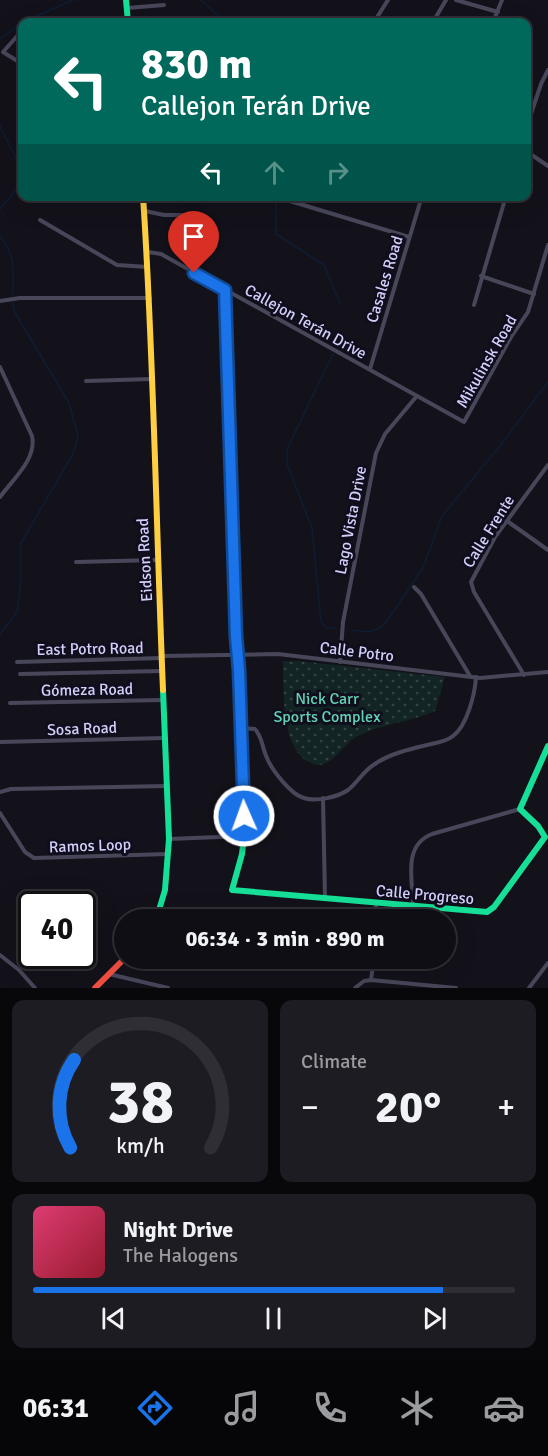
<!DOCTYPE html>
<meta charset="utf-8">
<style>
:root{--surface:#0e0e14;--page:#1c1c22;--text:#f1f3f6;--muted:#9b9ca0;--line:#2e2e34;--accent:#1a73e8}
body{margin:0;font-family:Signika,sans-serif;background:var(--page);color:var(--text);height:100vh;display:flex;flex-direction:column;font-size:22px;white-space:nowrap}
*{box-sizing:border-box;margin:0}
p{font-size:20px;color:var(--muted)}
.icon{flex:none;width:33px;height:33px;fill:none;stroke:currentColor;stroke-width:2;stroke-linecap:round;stroke-linejoin:round}
.map{position:relative;height:988px;overflow:hidden}
.sheet{display:flex;flex-direction:column;gap:12px;padding:12px;background:#08080b;flex:1}
.sheet>*{flex:none}
.guide{position:absolute;left:18px;top:18px;width:513px;height:183px;border-radius:12px;box-shadow:0 6px 24px #0002,0 0 0 2px var(--line);background:#00695c;color:#fff;overflow:hidden}
.speed{position:absolute;left:18px;top:891px;display:flex;gap:12px;font-size:30px;font-weight:700;text-align:center}
.speed>*{display:grid;place-content:center;width:78px;height:78px;border-radius:50%;background:var(--surface);box-shadow:0 6px 24px #0002,0 0 0 2px var(--line);line-height:1}
.speed .limit{border:3px solid #111;border-radius:9px;background:#fff;color:#111}
.pin{position:absolute;display:grid;place-items:center;width:51px;height:51px;color:#fff;margin:-62px -26px;border-radius:50% 50% 50% 0;rotate:-45deg;box-shadow:0 0 6px #0007}
.pin .icon{rotate:45deg}
.me{position:absolute;width:66px;margin:-33px;rotate:358deg;stroke-linejoin:round;filter:drop-shadow(0 0 4px #0008)}
.turn{display:flex;align-items:center;gap:21px;height:126px;padding:0 24px;font-size:27px}
.turn .icon{width:78px;height:78px;stroke-width:2.5}
.turn b{display:block;font-size:42px;line-height:51px}
.lanes{display:flex;align-items:center;height:57px;padding:0 24px;background:#0003;justify-content:center;gap:30px;direction:ltr}
.lanes .off{opacity:.35}
.big{font-size:45px;font-weight:700;line-height:1.1}
.sheet .widget{flex:1;display:flex;flex-direction:column;justify-content:center;gap:9px;min-width:0;padding:0 21px;border-radius:12px;background:var(--page)}
.sheet .dial{align-items:center;gap:0}
.dial svg{height:156px;overflow:visible;fill:none;stroke:var(--line);stroke-width:7;stroke-linecap:round;text-anchor:middle}
.dial text{fill:var(--text);stroke:none}
.song{display:flex;align-items:center;gap:18px}
.cover{width:72px;height:72px;border-radius:9px;background:linear-gradient(135deg,hsl(340 70% 55%),hsl(350 70% 35%))}
.played{height:6px;border-radius:3px;background:linear-gradient(90deg,var(--accent) 85%,var(--line) 85%)}
.keys{display:flex;justify-content:space-around;direction:ltr}
.heat{display:flex;justify-content:space-between;align-items:center;font-size:33px;direction:ltr}
.sheet .tiles{flex:1;display:grid;gap:12px;grid-template-columns:1fr 1fr}
.widget:last-child{grid-column:span 2}
.trip{position:absolute;left:114px;top:909px;width:342px;height:60px;border-radius:30px;background:var(--surface);box-shadow:0 6px 24px #0002,0 0 0 2px var(--line);font-weight:700;line-height:60px;text-align:center}
.tab-bar{display:flex;height:96px;justify-content:space-around;align-items:center;background:#060608;color:var(--muted)}
.tab-bar .icon{width:42px;height:42px}
.tab-bar .on{color:var(--accent)}
.tab-bar b{font-size:27px;color:var(--text)}
.map>svg:first-child{display:block}
.park{fill:url(#park-dots)}
.lines{fill:none;stroke-linecap:round;stroke-linejoin:round}
.stream{stroke:#0e1d34;stroke-width:1.5}
.street{stroke:#48475a;stroke-width:4}
.fast{stroke:#16e098;stroke-width:6}
.slow{stroke:#ffcf43;stroke-width:6}
.jam{stroke:#f24e42;stroke-width:6}
.route-casing{stroke:#114b97;stroke-width:15}
.route{stroke:#1a73e8;stroke-width:10}
.labels{text-anchor:middle;stroke-width:6;stroke-linejoin:round;paint-order:stroke}
.street-label{font-size:16px;fill:#d2cffa;stroke:#100e1d}
.park-label{font-size:16px;fill:#63d2b3;stroke:#100e1d}
</style>
<div class="map">
<svg width="548" height="988" viewBox="0 0 548 988">
<defs>
<pattern id="park-dots" width="8" height="8" patternUnits="userSpaceOnUse" patternTransform="scale(1.5)"><rect width="8" height="8" fill="#122424"/><path d="M2 2h.1M6 6h.1" fill="none" stroke="#344345" stroke-width="1.8" stroke-linecap="round"/></pattern>
</defs>
<rect width="100%" height="100%" fill="#13121a"/>
<path class="park" d="M283,661H298L445,677L435,711C410,722 380,724 356,737C344,744 337,759 324,764C320,766 316,765 311,763C280,750 284,689 283,661Z"/>
<g class="lines">
<g class="stream">
<polyline points="201,0 225,22"/>
<polyline points="23,22 73,0"/>
<polyline points="0,39 22,23"/>
<path d="M0,126L22,170C23,186 9,197 0,209"/>
<polyline points="276,196 276,234 324,265 340,304"/>
<path d="M0,236C17,260 13,266 13,295"/>
<polyline points="333,354 287,449 287,464 312,528 321,622 327,628 335,628"/>
<path d="M352,630C366,632 376,634 386,622L423,568L442,516L500,446L548,382"/>
<polyline points="0,634 17,612 21,581 21,543 73,454 78,436 69,403 14,311 13,303"/>
</g>
<g class="street">
<polyline points="456,0 498,12"/>
<polyline points="127,8 164,5"/>
<polyline points="86,22 91,22"/>
<polyline points="374,22 388,0"/>
<polyline points="433,22 446,0"/>
<polyline points="493,22 502,0"/>
<polyline points="19,62 3,52 19,34 22,33"/>
<polyline points="526,129 541,84 548,70"/>
<polyline points="526,151 548,166"/>
<polyline points="290,201 409,237"/>
<polyline points="145,211 164,215 187,215"/>
<polyline points="40,220 117,265 148,267"/>
<polyline points="148,252 161,254 464,422 511,337 528,312 548,245"/>
<polyline points="481,276 534,294"/>
<polyline points="0,301 20,298 150,298"/>
<polyline points="474,305 506,196"/>
<path d="M0,367L32,436C37,459 13,479 0,497"/>
<polyline points="370,369 422,196"/>
<polyline points="86,381 151,379"/>
<polyline points="507,521 548,550"/>
<polyline points="76,562 157,560"/>
<polyline points="414,587 421,594 470,676"/>
<polyline points="162,656 278,654 480,678 548,672"/>
<polyline points="17,662 162,658"/>
<polyline points="340,662 343,622 376,453 385,434 416,397"/>
<polyline points="20,674 162,671"/>
<polyline points="524,675 474,592 471,582 495,537 548,465"/>
<polyline points="10,703 163,700"/>
<path d="M241,728L255,729C263,738 262,748 267,758C272,770 291,795 304,798C316,802 338,797 348,790C358,782 364,770 375,764C389,754 410,749 427,745C435,743 446,742 453,736C467,726 475,694 476,677"/>
<polyline points="0,742 165,738"/>
<polyline points="0,792 11,789 167,786"/>
<polyline points="323,798 325,898"/>
<polyline points="0,813 25,852 34,858 168,854"/>
<polyline points="169,839 244,836"/>
<path d="M413,906C413,880 402,846 432,834L520,809"/>
<polyline points="376,920 376,903"/>
<polyline points="0,955 19,970 35,988"/>
<polyline points="109,974 168,988"/>
<polyline points="371,980 374,958"/>
<polyline points="355,988 364,981 371,980 456,988"/>
<polyline points="529,988 548,963"/>
</g>
<g class="fast">
<polyline points="126,0 128,22"/>
<polyline points="243,793 244,836 242,854 232,890 487,912 494,907 545,837 538,826 520,809 548,746"/>
<polyline points="156,920 165,890 169,839 163,690"/>
</g>
<g class="slow">
<path d="M143,196C154,360 156,526 163,690"/>
<polyline points="225,290 243,793"/>
</g>
<polyline class="jam" points="95,988 125,958"/>
</g>
<g class="lines">
<g class="route-casing">
<polyline id="route" points="194,273 225,290 236,636 239,670 244,816"/>
</g>
<use href="#route" class="route"/>
</g>
<g class="labels">
<g class="street-label">
<text transform="translate(384 279) rotate(-73)" y="6">Casales Road</text>
<text transform="translate(306 321) rotate(29)" y="6">Callejon Terán Drive</text>
<text transform="translate(486 361) rotate(-60)" y="6">Mikulinsk Road</text>
<text transform="translate(350 520) rotate(-79)" y="6">Lago Vista Drive</text>
<text transform="translate(488 531) rotate(-58)" y="6">Calle Frente</text>
<text transform="translate(144 560) rotate(-93)" y="6">Eidson Road</text>
<text transform="translate(90 648) rotate(-1)" y="6">East Potro Road</text>
<text transform="translate(357 651) rotate(7)" y="6">Calle Potro</text>
<text transform="translate(87 689) rotate(-1)" y="6">Gómeza Road</text>
<text transform="translate(82 728) rotate(-2)" y="6">Sosa Road</text>
<text transform="translate(90 845) rotate(-2)" y="6">Ramos Loop</text>
<text transform="translate(425 894) rotate(5)" y="6">Calle Progreso</text>
</g>
<g class="park-label">
<text x="327" y="704">Nick Carr<tspan x="327" dy="18">Sports Complex</tspan></text>
</g>
</g>
</svg>
<div class="speed"><div class="limit">40</div></div>
<div class="pin" style="left:194px;top:273px;background:#d93025"><svg class="icon" aria-label="arrive" viewBox="0 0 24 24"><path d="M6 21V4h12l-3 4 3 4H6"/></svg></div>
<svg class="me" style="left:244px;top:816px" viewBox="-20 -20 40 40"><circle r="17" fill="#1a73e8" stroke="#fff" stroke-width="3"/><path d="M0-11L8 9 0 5-8 9z" fill="#fff"/></svg>
<div class="trip">06:34 · 3 min · 890 m</div>
<div class="guide">
<div class="turn"><svg class="icon" aria-label="left" viewBox="0 0 24 24"><path d="M17 20v-9H6M10 6l-5 5 5 5"/></svg><div><b>830 m</b>Callejon Terán Drive</div></div>
<div class="lanes"><svg class="icon" aria-label="left" viewBox="0 0 24 24"><path d="M17 20v-9H6M10 6l-5 5 5 5"/></svg><svg class="icon off" aria-label="ahead" viewBox="0 0 24 24"><path d="M12 20V5M6 11l6-6 6 6"/></svg><svg class="icon off" aria-label="right" viewBox="0 0 24 24"><path d="M7 20v-9h11M14 6l5 5-5 5"/></svg></div>
</div>
</div>
<section class="sheet">
<div class="tiles">
<div class="widget dial"><svg viewBox="0 0 100 80">
<path d="M14 69A42 42 0 1 1 86 69"/>
<path d="M14 69A42 42 0 0 1 16 24" stroke="#1a73e8"/>
<text x="50" y="56" font-size="32" font-weight="700">38</text>
<text x="50" y="72" font-size="11">km/h</text>
</svg></div>
<div class="widget"><p>Climate</p>
<div class="heat"><a>−</a><b class="big">20°</b><a>+</a></div>
</div>
<div class="widget">
<div class="song"><i class="cover"></i><div><b>Night Drive</b><p>The Halogens</p></div></div>
<div class="played"></div>
<div class="keys"><svg class="icon" aria-label="previous" viewBox="0 0 24 24"><path d="M18 5L8 12l10 7zM5 5v14"/></svg><svg class="icon" aria-label="pause" viewBox="0 0 24 24"><path d="M8 5v14M16 5v14"/></svg><svg class="icon" aria-label="next" viewBox="0 0 24 24"><path d="M6 5l10 7-10 7zM19 5v14"/></svg></div>
</div>
</div>
</section>
<nav class="tab-bar">
<b>06:31</b>
<svg class="icon on" aria-label="directions" viewBox="0 0 24 24"><path d="M12 3l9 9-9 9-9-9zM9 14v-3h6M13 9l2 2-2 2"/></svg>
<svg class="icon" aria-label="music" viewBox="0 0 24 24"><path d="M9 18V5l10-2v13"/><circle cx="6" cy="18" r="3"/><circle cx="16" cy="16" r="3"/></svg>
<svg class="icon" aria-label="phone" viewBox="0 0 24 24"><path d="M5 4h4l2 5-3 2q2 4 5 5l2-3 5 2v4C11 20 4 13 5 4z"/></svg>
<svg class="icon" aria-label="climate" viewBox="0 0 24 24"><path d="M12 3v18M4 7l16 10M4 17L20 7"/></svg>
<svg class="icon" aria-label="car" viewBox="0 0 24 24"><path d="M5 17H2v-5l4-1 3-4h7l3 4 3 1v5h-3M9 17h6M6 11h13"/><circle cx="7" cy="17" r="2"/><circle cx="17" cy="17" r="2"/></svg>
</nav>
